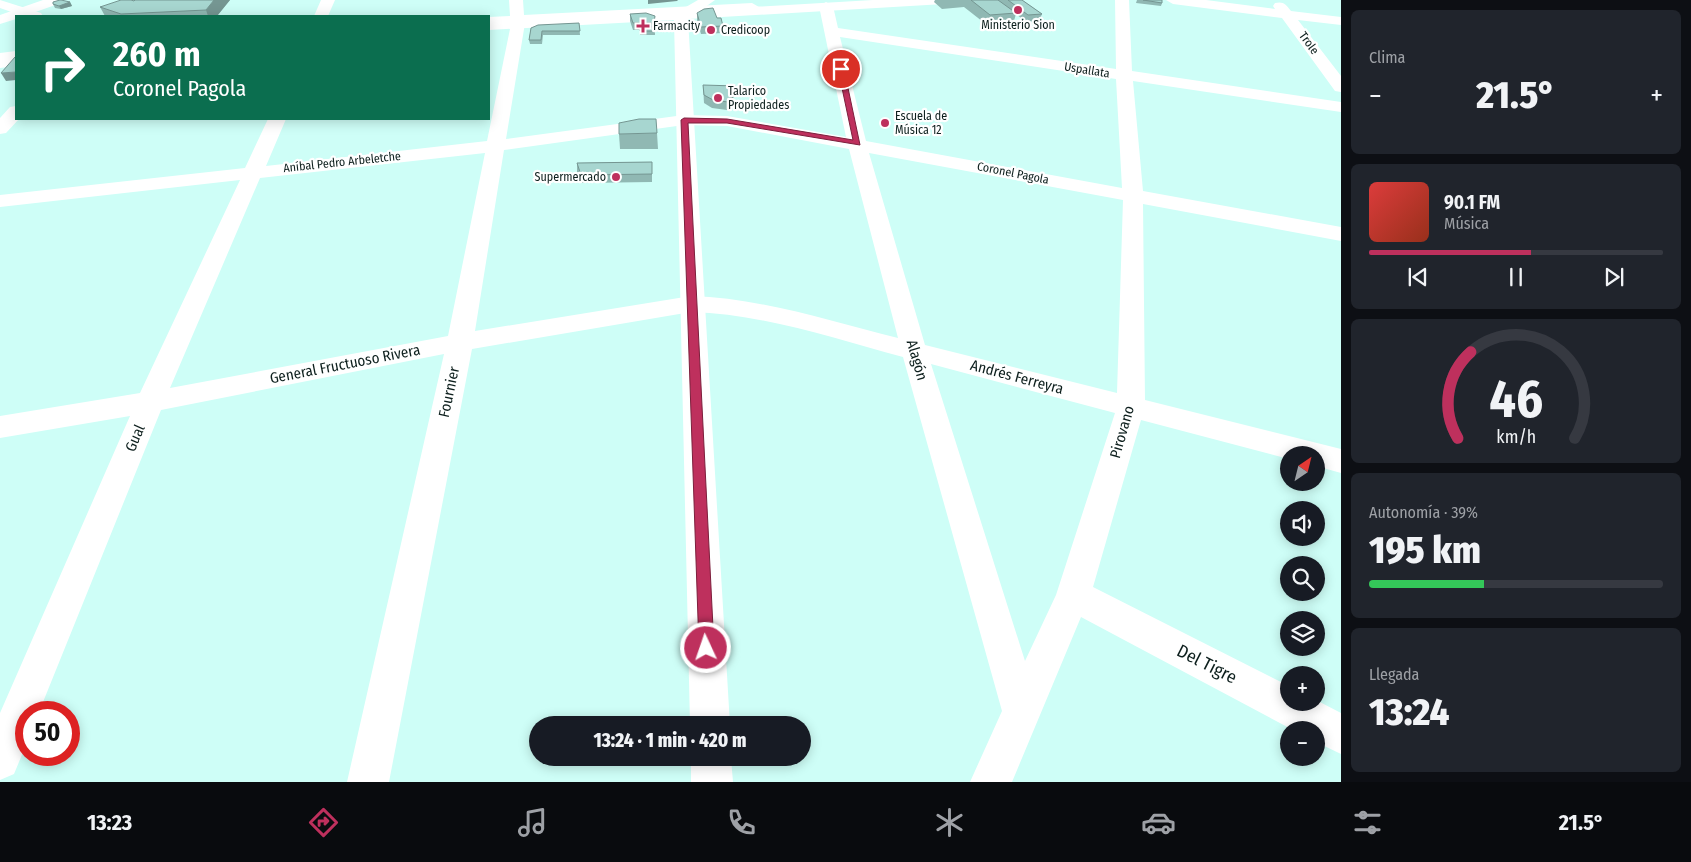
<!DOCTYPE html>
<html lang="es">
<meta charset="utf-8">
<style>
:root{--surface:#171b24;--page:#20242c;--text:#f1f3f6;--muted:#9ea1a6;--line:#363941;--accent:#be305d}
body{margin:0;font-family:"Fira Sans Condensed",sans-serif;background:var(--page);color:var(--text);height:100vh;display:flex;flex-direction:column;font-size:19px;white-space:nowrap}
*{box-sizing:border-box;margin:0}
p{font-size:16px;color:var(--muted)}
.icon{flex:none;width:28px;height:28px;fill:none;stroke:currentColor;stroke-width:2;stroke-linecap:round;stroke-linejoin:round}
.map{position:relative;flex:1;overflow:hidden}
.drawer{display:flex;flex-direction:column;gap:10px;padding:10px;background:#0d0f14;width:350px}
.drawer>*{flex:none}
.banner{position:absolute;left:15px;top:15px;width:475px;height:105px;border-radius:0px;box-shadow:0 2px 12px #0003;background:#0b6e4f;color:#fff;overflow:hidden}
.needle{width:32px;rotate:35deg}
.fabs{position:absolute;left:1280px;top:446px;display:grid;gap:10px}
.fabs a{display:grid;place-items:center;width:45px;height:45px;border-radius:50%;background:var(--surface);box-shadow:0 2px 12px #0003;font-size:25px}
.speed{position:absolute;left:15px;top:701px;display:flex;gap:10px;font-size:25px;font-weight:700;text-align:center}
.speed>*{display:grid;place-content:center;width:65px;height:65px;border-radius:50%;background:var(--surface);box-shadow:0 2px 12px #0003;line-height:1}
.speed .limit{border:8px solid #d22;background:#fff;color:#111}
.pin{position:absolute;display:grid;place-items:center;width:42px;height:42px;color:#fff;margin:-21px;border:2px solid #fff;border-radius:50%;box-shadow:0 1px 5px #0007}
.me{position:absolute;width:55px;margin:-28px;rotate:357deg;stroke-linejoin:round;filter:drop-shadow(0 0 4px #0008)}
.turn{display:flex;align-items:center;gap:18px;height:105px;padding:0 15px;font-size:22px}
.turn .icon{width:65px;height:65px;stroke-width:2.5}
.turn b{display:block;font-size:35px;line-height:42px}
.big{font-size:38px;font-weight:800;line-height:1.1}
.drawer .card{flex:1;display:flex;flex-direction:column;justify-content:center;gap:8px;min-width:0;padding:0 18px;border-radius:8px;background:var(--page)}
.drawer .dial{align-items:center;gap:0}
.dial svg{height:130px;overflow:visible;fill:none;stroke:var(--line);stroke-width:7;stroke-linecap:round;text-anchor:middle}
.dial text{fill:var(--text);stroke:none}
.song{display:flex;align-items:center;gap:15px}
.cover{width:60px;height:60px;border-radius:8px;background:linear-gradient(135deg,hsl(0 70% 55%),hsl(10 70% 35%))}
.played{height:5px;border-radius:2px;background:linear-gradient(90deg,var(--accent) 55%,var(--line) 55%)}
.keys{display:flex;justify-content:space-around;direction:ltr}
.heat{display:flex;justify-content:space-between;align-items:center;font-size:28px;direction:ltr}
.charge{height:8px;border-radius:4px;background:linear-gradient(90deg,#34c759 39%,var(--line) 0)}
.trip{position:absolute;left:529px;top:716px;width:282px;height:50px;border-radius:25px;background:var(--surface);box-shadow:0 2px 12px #0003;font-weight:800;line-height:50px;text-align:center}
.menu{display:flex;height:80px;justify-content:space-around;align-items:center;background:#090b0e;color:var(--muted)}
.menu .icon{width:35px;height:35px}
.menu .current{color:var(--accent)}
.menu b{font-size:22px;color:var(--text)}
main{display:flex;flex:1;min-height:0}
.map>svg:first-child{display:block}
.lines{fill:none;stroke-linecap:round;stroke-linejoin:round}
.minor{fill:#fff;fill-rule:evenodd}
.major{fill:#fff;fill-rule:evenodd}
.wall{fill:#90b8b3}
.shaded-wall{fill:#759692}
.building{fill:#a7d6d0;stroke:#759692}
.route{fill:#be305d;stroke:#7c1f3c}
.poi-dot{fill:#be305d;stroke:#fff;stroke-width:2}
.labels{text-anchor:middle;stroke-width:4.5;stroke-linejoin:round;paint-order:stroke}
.far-poi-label{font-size:12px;fill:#0d1f1d;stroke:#fff;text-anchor:start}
.far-street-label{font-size:12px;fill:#0d1f1d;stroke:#fff}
.street-label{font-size:15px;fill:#0d1f1d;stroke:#fff}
.near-street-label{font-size:18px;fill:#0d1f1d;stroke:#fff}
</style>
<main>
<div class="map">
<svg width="1341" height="782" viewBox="0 0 1341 782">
<rect width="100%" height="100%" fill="#cefef7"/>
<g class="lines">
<g class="minor">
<polygon points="43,0 63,0 61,3 24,16 16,16 16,19 0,24 0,15"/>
<polygon points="321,0 335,0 328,16 314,16"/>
<path d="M509,0H523L524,15L752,3L759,7L752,11L525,23L506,139L684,115L727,116L846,137L819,6L826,2L833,6L838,28L1116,69L1115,0H1129L1132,71L1341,102V112L1133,81L1143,191L1341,227V241L1143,204L1145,400L1341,449V473L1316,466V455H1289V459L1141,420L1093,587L1289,686V702H1316V700L1341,713V754L1316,742V730H1293L1081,617L1012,782H970L1002,711L903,357C833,338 763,314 691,312L472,349L389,782H347L444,354L161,410L39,712H26V745L14,774L0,780V713L130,416L0,438V416L140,393L240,180L0,207V195L245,168L268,119H286L266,166L487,141L511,24L489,25V17L510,16ZM840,37L1116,79L1122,188L866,141ZM684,125L727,126L849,149L898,338C830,321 761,298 691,296L475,331L504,150ZM485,153L448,336L170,388L260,178ZM869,153L1123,200L1117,393L925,345ZM931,364L1115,413L1056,595L1025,661Z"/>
<path d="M1166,0H1206L1275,9L1273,6L1275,3C1283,1 1286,4 1291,11L1341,17V25L1298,20L1341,76V92L1335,91L1282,18L1173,4Z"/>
<polygon points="16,51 16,61 0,63 0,53"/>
<polygon points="16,106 16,119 19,119 6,133 0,134 0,118 10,107"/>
</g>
<g class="major">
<polygon points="0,0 41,13 43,16 23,16 0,8"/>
<polygon points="698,0 715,0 701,10 873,0 951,0 944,4 688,19 730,725 690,725 674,20 489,30 489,22 679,11"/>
<polygon points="16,56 16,66 0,68 0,58"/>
<polygon points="691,758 731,758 733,782 691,782"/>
</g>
</g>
<g class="wall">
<polygon points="135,0 230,0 217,16 105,16 100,7"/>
<polygon points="935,0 1022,0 1042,14 1039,21 1026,22 1016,14 1013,24 987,25 964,7 942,9 934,2"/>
<polygon points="1137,0 1162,0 1162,3 1161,6 1136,3"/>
<polygon points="70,2 72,6 61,9 55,8 53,4"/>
<polygon points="697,13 717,18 723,26 723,33 701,34 697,20"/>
<polygon points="630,14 655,16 655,35 640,35 640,30 633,30 630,21"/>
<polygon points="579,23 580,35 543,35 542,44 530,44 529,40 531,28"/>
<polygon points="703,85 735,94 727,110 712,108 704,103"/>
<polygon points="657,133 658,149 620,149 619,134"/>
<polygon points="652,162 652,182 582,183 577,172 577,163"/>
</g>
<g class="shaded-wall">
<polygon points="214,0 230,0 217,16 208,16 206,10"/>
<polygon points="648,0 678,0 677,1 648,4"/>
<polygon points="70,2 72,6 61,9 59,6"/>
<polygon points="16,72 16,80 6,81 1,73"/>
<polygon points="736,86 735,94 727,110 728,102"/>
</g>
<g class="building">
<polygon points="60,0 61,0 70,2 59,6 53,4 53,2"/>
<polygon points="121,0 131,0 134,1 135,0 214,0 206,10 121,14 100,7"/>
<polygon points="971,0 998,0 1016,13 990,15"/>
<polygon points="1008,0 1022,0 1042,14 1028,15"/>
<polygon points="1143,0 1162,0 1162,3"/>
<polygon points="713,8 717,18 721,18 723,26 701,27 697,13 704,9"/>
<polygon points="646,13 655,16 654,23 633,23 630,14"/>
<polygon points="579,23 580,31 542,31 541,40 529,40 531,28 538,25"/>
<polygon points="640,27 654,27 655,31 640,31"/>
<polygon points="15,57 16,57 16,72 1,73"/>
<polygon points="703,85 736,86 728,102 713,100 704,95"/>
<polygon points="639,119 656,119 657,133 619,134 619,123"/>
<polygon points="652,162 652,174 581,175 577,163"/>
</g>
<polygon class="route" points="841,67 844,69 860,145 727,123 688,123 714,648 712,654 706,656 701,654 699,648 681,120 684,118 727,119 853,140 838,69"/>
<g class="poi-dot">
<circle cx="1018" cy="10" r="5"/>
<path d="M640.5 18.5h5v5h5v5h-5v5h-5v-5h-5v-5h5z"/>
<circle cx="711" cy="30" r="5"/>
<circle cx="718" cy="98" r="5"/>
<circle cx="885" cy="123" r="5"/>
<circle cx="616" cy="177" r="5"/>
</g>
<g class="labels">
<g class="far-poi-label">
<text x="1018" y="29" text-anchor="middle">Ministerio Sion</text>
<text x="653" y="30">Farmacity</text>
<text x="721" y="34">Credicoop</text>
<text x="728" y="95">Talarico<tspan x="728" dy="14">Propiedades</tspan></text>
<text x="895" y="120">Escuela de<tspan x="895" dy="14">Música 12</tspan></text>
<text x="606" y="181" text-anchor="end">Supermercado</text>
</g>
<g class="far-street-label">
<text transform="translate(1309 43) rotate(54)" y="4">Trole</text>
<text transform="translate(1087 70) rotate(9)" y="4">Uspallata</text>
<text transform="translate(342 162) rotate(-6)" y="4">Aníbal Pedro Arbeletche</text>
<text transform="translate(1013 173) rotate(11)" y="4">Coronel Pagola</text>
</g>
<g class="street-label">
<text transform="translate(917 360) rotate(74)" y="5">Alagón</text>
<text transform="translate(345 364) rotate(-11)" y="5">General Fructuoso Rivera</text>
<text transform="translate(1017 377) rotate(15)" y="5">Andrés Ferreyra</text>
<text transform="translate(449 392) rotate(-78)" y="5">Fournier</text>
<text transform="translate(1122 432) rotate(-74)" y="5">Pirovano</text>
<text transform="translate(135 438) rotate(-67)" y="5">Gual</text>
</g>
<g class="near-street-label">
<text transform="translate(1207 664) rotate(27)" y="6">Del Tigre</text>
</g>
</g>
</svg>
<div class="fabs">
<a><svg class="needle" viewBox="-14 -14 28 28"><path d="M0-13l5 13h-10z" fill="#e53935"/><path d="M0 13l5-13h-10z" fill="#9ea1a6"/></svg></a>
<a><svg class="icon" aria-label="sound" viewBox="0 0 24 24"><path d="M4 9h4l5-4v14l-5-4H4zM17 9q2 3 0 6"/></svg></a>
<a><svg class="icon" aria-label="search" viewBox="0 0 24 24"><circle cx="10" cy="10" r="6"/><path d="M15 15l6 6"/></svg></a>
<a><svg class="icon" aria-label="layers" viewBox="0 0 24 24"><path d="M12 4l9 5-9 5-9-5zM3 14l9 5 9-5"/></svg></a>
<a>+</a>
<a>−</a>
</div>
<div class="speed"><div class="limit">50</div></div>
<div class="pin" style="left:841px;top:69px;background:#d93025"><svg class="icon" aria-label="arrive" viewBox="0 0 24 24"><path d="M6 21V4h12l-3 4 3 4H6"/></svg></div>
<svg class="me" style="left:706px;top:648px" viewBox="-20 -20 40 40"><circle r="17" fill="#be305d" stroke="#fff" stroke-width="3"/><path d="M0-11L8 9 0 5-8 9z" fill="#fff"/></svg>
<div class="trip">13:24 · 1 min · 420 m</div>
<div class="banner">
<div class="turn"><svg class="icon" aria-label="right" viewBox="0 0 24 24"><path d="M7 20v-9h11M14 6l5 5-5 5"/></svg><div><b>260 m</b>Coronel Pagola</div></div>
</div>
</div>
<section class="drawer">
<div class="card"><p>Clima</p>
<div class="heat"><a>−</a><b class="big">21.5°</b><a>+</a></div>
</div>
<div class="card">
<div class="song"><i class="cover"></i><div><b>90.1 FM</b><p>Música</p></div></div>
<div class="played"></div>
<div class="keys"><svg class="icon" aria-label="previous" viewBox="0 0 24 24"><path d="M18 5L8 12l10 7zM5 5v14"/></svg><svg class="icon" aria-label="pause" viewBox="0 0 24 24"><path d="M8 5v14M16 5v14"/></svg><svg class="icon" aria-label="next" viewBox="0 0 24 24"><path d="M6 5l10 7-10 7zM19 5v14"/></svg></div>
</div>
<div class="card dial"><svg viewBox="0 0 100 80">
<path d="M14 69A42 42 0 1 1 86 69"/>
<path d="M14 69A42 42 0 0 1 22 16" stroke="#be305d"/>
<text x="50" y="56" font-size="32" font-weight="700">46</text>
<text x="50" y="72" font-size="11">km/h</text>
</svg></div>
<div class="card"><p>Autonomía · 39%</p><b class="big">195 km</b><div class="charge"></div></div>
<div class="card"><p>Llegada</p><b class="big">13:24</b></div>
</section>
</main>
<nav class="menu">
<b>13:23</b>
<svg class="icon current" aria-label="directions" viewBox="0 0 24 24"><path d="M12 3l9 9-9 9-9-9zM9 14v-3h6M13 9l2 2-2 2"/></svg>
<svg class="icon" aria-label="music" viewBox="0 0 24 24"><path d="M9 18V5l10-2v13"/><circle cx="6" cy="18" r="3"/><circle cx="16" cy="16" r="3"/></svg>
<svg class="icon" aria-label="phone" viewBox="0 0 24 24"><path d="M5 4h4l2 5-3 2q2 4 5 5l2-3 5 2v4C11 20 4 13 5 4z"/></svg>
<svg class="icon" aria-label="climate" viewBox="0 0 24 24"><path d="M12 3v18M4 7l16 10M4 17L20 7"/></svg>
<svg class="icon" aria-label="car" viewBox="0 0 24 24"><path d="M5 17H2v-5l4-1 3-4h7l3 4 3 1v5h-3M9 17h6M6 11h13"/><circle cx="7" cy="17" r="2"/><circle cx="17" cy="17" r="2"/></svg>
<svg class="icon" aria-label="filters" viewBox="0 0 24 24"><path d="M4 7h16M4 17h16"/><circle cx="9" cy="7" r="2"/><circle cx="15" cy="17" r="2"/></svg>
<b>21.5°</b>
</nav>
